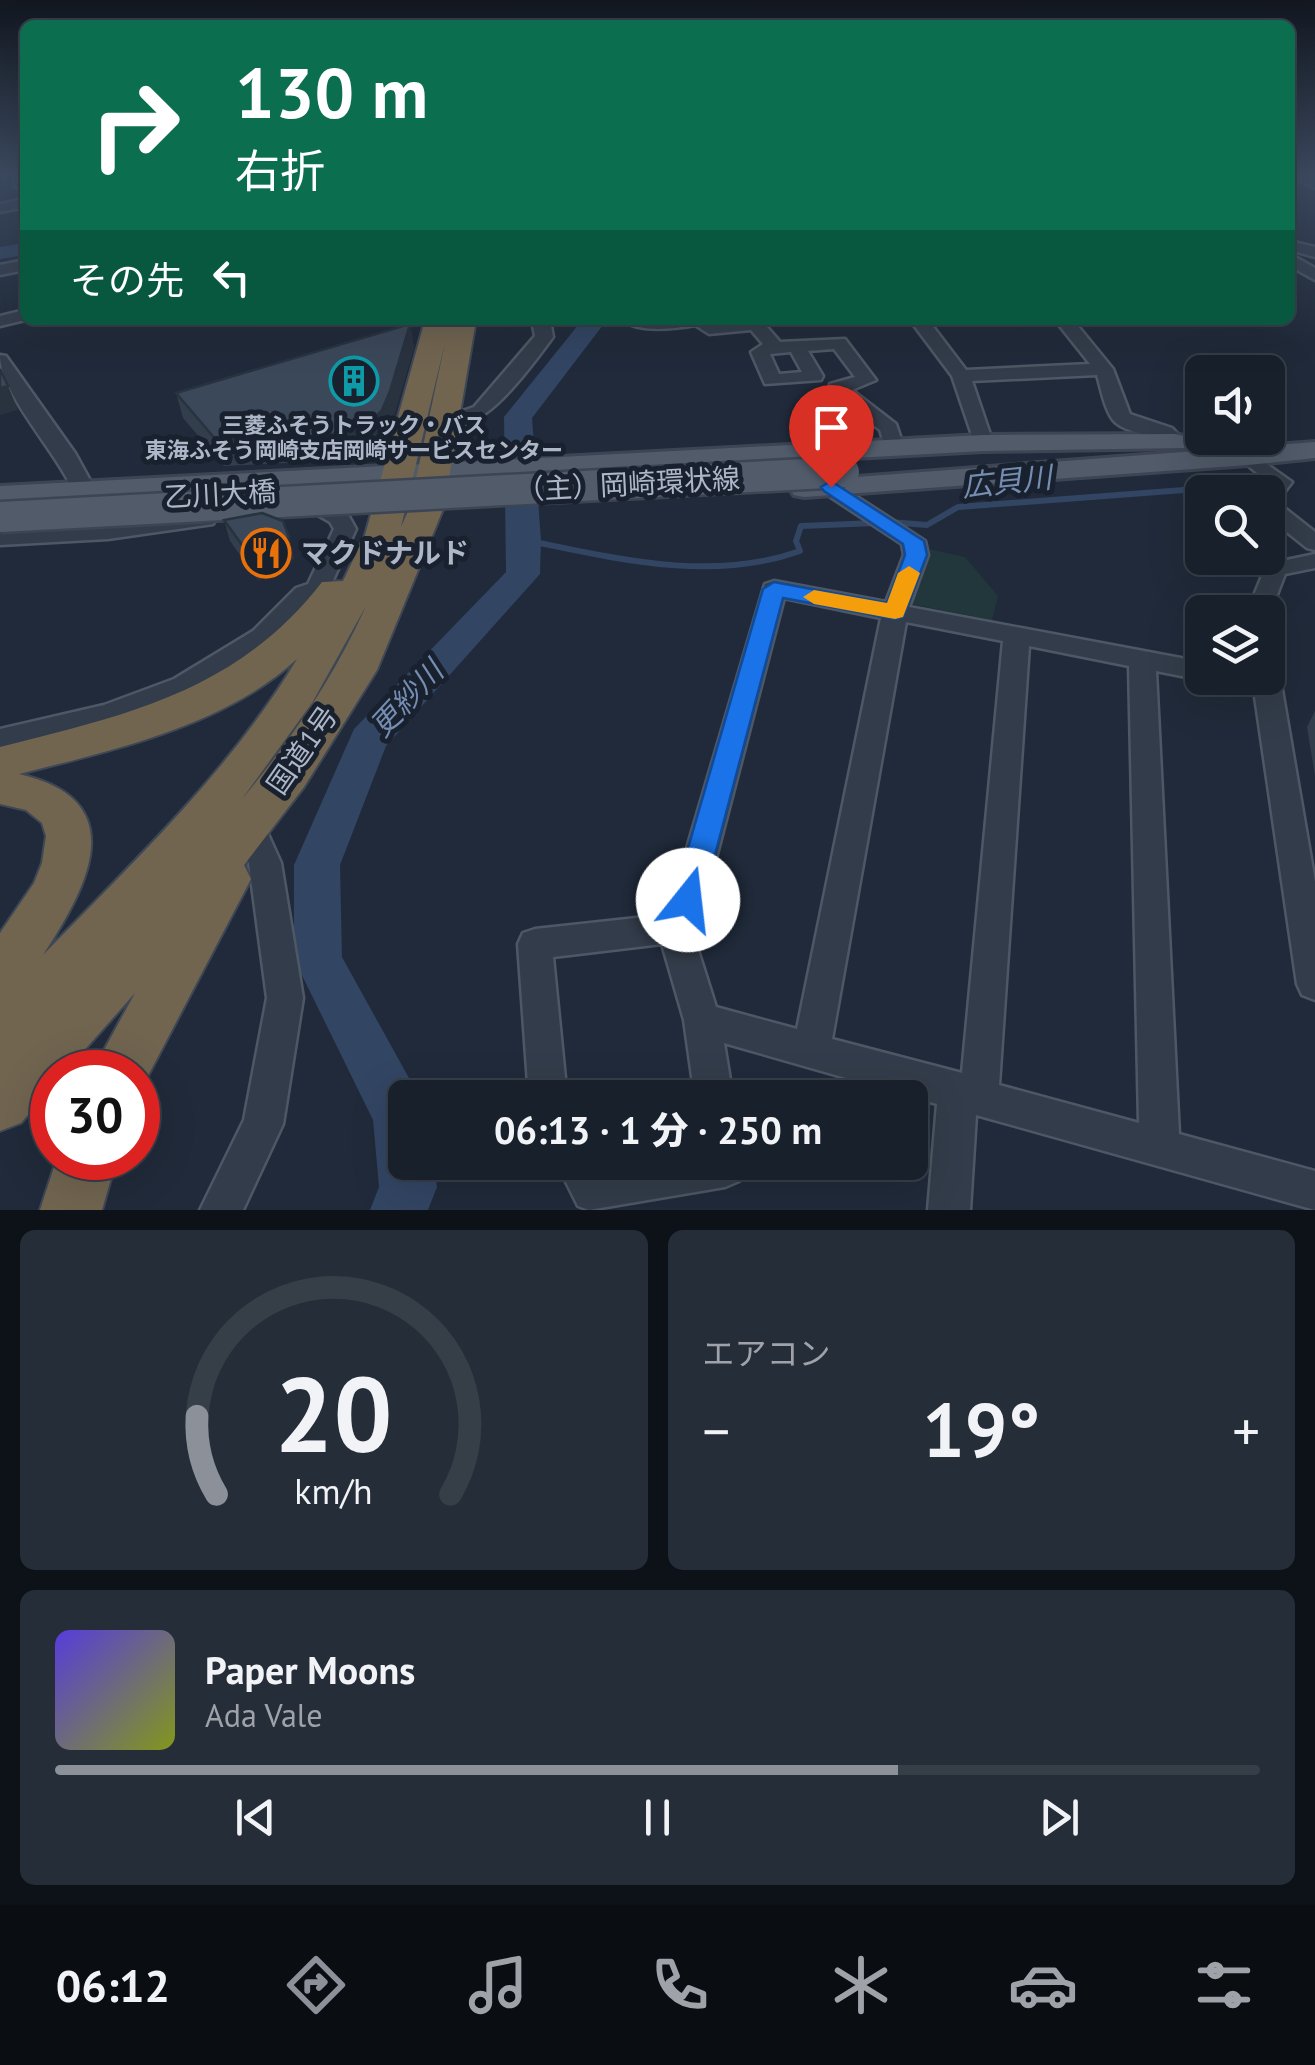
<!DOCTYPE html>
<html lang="ja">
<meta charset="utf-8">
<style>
:root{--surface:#18202c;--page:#252d38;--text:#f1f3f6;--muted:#9fa3a9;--line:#363e48;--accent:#8c9099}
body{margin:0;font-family:"PT Sans","Noto Sans JP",sans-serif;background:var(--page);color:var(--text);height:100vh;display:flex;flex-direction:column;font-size:38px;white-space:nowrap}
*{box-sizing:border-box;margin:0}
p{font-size:32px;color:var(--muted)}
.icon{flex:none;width:55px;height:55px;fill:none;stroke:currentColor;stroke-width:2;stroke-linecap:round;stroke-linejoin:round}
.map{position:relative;height:1210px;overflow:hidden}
.drawer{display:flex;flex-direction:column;gap:20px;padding:20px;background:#0d1218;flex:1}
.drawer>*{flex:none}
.banner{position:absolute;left:20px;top:20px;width:1275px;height:305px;border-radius:15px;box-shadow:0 10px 40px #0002,0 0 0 2px var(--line);background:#0b6e4f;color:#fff;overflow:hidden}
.tools{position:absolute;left:1185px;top:355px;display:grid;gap:20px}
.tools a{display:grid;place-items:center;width:100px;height:100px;border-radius:15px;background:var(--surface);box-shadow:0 10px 40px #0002,0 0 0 2px var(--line);font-size:50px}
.speed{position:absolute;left:30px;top:1050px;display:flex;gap:20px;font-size:50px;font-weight:700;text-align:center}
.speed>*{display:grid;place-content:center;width:130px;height:130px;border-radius:50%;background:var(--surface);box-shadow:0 10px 40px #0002,0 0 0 2px var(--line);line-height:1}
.speed .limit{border:15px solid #d22;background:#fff;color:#111}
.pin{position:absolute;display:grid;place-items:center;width:85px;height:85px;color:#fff;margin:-102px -42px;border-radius:50% 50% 50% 0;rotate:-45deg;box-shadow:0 0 10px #0007}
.pin .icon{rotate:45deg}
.me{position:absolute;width:110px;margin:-55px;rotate:16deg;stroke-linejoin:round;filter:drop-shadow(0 0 8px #0008)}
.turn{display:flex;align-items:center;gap:35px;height:210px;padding:0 50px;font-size:45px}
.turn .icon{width:130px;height:130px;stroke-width:2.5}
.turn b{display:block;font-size:70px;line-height:85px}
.then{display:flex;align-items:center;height:95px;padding:0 50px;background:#0003;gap:20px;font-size:38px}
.big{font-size:75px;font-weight:800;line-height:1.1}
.drawer .widget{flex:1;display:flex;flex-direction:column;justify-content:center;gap:15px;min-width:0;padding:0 35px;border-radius:15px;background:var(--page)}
.drawer .dial{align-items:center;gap:0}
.dial svg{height:260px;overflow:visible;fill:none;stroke:var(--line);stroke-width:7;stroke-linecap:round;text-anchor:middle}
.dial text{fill:var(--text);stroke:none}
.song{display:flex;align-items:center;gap:30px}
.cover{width:120px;height:120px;border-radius:15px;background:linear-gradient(135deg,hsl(250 70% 55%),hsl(70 70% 35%))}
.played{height:10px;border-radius:5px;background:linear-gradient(90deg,var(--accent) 70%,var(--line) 70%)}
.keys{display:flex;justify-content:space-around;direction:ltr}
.heat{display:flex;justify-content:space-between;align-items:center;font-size:55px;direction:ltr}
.drawer .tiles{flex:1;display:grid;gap:20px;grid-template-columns:1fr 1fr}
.widget:last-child{grid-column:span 2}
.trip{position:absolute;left:388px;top:1080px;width:540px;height:100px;border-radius:15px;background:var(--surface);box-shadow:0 10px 40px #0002,0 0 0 2px var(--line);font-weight:800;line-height:100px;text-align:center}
.tabs{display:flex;height:160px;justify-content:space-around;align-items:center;background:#0a0d12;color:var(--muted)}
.tabs .icon{width:70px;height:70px}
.tabs .on{color:var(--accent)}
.tabs b{font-size:45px;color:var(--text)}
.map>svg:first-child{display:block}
.green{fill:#22373b}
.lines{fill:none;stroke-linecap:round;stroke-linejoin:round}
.stream{stroke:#324563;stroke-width:6}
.river{fill:#324563;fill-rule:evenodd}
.minor-casing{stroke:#4e5765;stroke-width:5}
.major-casing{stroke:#3d4554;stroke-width:6}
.highway-casing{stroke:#3e4755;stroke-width:4}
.minor{fill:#333c4a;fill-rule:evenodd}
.major{fill:#515b6a;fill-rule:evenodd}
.highway{fill:#716550;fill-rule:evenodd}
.major-bridge-casing{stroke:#3d4554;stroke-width:35;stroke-linecap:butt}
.major-bridge{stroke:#515b6a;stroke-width:30}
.wall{fill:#333e4d}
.shaded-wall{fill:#29323f}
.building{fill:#3b485a;stroke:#29323f;stroke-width:2.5}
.route{fill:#1a73e8;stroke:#114b97;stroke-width:2.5}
.slow{fill:#f59e0b}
.labels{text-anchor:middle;stroke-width:10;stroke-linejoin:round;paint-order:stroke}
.far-poi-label{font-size:22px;font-weight:bold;fill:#aeb7c7;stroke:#19212f}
.street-label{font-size:28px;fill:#aeb7c7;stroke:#19212f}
.poi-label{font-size:28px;font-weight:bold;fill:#aeb7c7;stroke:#19212f;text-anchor:start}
.water-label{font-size:30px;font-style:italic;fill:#748db1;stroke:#19212f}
</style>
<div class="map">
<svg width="1315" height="1210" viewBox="0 0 1315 1210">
<rect width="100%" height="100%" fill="#202a3a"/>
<polygon class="green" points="929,549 965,557 998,596 992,620 906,603 922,553"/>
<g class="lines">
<g class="stream">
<polyline points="889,522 927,525 958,507 1184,490 1227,492"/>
<path d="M525,540C615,558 710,583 800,551L796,541L801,526L876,523"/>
</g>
<g class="river">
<polygon points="25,243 25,255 0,259 0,247"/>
<polygon points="578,320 602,320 603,325 532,418 541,540 540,574 386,746 340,865 342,957 420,1098 405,1098 405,1162 433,1162 437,1187 428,1210 370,1210 379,1187 373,1120 294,959 294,865 354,729 506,572 504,417 579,324"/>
</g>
<g class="minor-casing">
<g id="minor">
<polygon points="16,174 25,174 25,189 14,186"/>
<polygon points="1291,174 1315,179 1315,188 1292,177"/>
<polygon points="25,199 25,207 0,212 0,204"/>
<polygon points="1290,241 1315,247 1315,257 1290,250"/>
<polygon points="1290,254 1315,268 1315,280 1290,266"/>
<polygon points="25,260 25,270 0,275 0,265"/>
<polygon points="25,310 25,320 0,326 0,316"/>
<path d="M532,320H550L553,337C528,370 483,437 437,428V420L474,407L535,336Z"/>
<path d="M621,320H713L715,323L761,320L780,342L845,339L876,380L852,390L896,424L904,448L894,454L887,452L880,430L830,392V384L855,377L834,349L808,351L823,376L821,380L765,384L751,352L763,344L751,330L709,334L695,325C673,329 640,333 621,320ZM791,352L802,372L779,374L770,354Z"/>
<path d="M910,320H928L966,370L1090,364L1055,320H1073L1113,369L1130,414L1172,428L1185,442L1182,446H1168C1153,431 1131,436 1115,422C1105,412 1101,388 1097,375L972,381L993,443L990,447H976L952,376Z"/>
<path d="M0,355L6,356L75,453L92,484L89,489H73L70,484C52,447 0,392 0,355Z"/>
<polygon points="1248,451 1292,482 1277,502 1315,532 1315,550 1307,548 1268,517 1268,492 1261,492 1269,483 1238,457"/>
<path d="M831,480L925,541L928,555L909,607L1202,662V678H1211L1202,680L1156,671L1179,1134L1315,1171V1210L976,1115L970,1210H928L937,1104L724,1043L733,1098H695L684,1020L662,944L553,957L567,1098H529L518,944L523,933L535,929L664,915L672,899L765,584L774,581L886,602L904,555L902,544L823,492L820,487L823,482ZM784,598L881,618L797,1029L716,1007L691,928L705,900ZM906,622L1003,641L962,1073L832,1039ZM1029,646L1129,666L1139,1123L999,1085Z"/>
<path d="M322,504L347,513L356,529L320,609H304C216,701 119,722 0,749V729L104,705L174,679L253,631L296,588L308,584L334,529L330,522L311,511Z"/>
<polygon points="205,512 216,519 213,524 108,539 0,545 0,531 108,525"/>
<polygon points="1315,554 1315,568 1285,574 1268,618 1268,612 1247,612 1267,564"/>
<polygon points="1268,669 1280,678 1315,882 1315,1000 1302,995 1297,984 1254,690 1228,685 1224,678 1268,678"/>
<polygon points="248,811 259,814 281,863 303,998 283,1124 243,1210 200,1210 244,1120 267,998 249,863 232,823 237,814"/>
<polygon points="556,1162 599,1162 603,1169 637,1162 744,1162 739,1181 725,1187 589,1210 578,1206"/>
</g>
</g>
<g class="major-casing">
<g id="major">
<polygon points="1175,434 1184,436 1188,442 1184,448 983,451 0,504 0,486 983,435"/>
<polygon points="1315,442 1315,458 1248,465 804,497 794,495 790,489 794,483 804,481"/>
</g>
</g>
<g class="highway-casing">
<g id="highway">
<path d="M425,320H476L444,507L377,670L304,787L244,865L251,879L140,1091L138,1072H92L135,993L65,1072H52V1087L21,1123L0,1131V933L34,883L42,863L46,836L42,823L26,810L0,804V747C127,715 238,691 322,582L343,581L365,535ZM445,343L410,507L401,527ZM366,606C334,677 292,739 242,799L312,703ZM297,659C231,770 133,862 43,955C89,885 133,800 19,774C113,750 224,726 297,659Z"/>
<polygon points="57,1158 117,1158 102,1210 40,1210"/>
</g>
</g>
<use href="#minor" class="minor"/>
<use href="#major" class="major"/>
<use href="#highway" class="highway"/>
<g class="major-bridge-casing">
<polyline id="major-bridge" points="0,517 844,472"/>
</g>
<use href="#major-bridge" class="major-bridge"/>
</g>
<g class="wall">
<polygon points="410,324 414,347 394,415 386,435 375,448 331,461 224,466 183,418 176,393"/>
<polygon points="224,520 289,537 294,558 284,571 258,580 230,541"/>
<polygon points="1315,711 1315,776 1307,727"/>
</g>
<g class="shaded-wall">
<polygon points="410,324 414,347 394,415 386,435 375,448 331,461 326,436"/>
<polygon points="8,386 18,410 0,415 0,388"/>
<polygon points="289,537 294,558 284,571 258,580 253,560"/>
</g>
<g class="building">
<polygon points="410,324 390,391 382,410 370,423 326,436 217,441 176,393"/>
<polygon points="0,369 8,386 0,388"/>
<polygon points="262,513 283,521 289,537 278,551 253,560 224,520"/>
</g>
<linearGradient id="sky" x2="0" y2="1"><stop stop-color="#121720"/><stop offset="0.51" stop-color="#3c4a60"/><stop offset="1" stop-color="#3c4a60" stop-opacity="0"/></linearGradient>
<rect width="1315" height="344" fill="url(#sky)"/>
<polygon class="route" points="831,481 924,541 927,555 903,617 895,619 783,598 703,900 699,909 688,912 678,909 673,900 763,589 774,582 887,603 905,555 903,544 824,491 821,487"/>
<polygon class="slow" points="909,566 920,573 903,617 895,619 814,604 803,597 814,590 887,603 898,573"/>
<defs>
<g id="building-ring" transform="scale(2.5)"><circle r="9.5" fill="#19212f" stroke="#0f9aa8" stroke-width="1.5"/><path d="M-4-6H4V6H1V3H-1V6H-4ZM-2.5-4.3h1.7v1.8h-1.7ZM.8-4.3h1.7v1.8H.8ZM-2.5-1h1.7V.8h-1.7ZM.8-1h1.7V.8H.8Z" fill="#0f9aa8"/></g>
<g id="restaurant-ring" transform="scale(2.5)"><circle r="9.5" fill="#19212f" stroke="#e8710a" stroke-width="1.5"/><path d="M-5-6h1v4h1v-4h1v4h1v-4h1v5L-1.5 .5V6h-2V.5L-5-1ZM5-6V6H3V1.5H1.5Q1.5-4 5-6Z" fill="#e8710a"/></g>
</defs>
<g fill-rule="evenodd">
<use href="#building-ring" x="354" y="381"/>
<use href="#restaurant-ring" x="266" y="553"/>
</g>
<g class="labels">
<g class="far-poi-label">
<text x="354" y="433">三菱ふそうトラック・バス<tspan x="354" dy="25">東海ふそう岡崎支店岡崎サービスセンター</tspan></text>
</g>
<g class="street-label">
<text transform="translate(628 484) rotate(-3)" y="10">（主）岡崎環状線</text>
<text transform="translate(220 494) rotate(-3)" y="10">乙川大橋</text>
<text transform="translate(302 750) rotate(-55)" y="10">国道1号</text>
</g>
<g class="poi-label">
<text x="301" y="563">マクドナルド</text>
</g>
<g class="water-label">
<text transform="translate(1007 482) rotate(-6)" y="10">広貝川</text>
<text transform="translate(407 699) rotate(-47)" y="10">更紗川</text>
</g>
</g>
</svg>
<div class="tools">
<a><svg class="icon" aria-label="sound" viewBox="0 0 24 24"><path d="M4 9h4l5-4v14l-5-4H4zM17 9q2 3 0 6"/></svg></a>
<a><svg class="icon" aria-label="search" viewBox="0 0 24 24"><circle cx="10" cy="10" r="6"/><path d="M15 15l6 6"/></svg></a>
<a><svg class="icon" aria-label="layers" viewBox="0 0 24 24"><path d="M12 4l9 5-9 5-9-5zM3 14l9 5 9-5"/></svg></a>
</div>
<div class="speed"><div class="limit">30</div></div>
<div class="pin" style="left:831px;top:487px;background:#d93025"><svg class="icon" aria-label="arrive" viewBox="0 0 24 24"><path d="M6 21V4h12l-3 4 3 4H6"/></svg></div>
<svg class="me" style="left:688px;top:900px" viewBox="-20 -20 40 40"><circle r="19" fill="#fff"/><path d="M0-13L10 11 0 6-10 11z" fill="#1a73e8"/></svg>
<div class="trip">06:13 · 1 分 · 250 m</div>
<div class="banner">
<div class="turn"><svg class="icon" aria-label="right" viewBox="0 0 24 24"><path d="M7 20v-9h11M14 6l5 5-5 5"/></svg><div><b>130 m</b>右折</div></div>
<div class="then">その先<svg class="icon" aria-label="left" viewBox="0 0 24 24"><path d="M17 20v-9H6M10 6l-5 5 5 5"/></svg></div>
</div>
</div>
<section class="drawer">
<div class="tiles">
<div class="widget dial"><svg viewBox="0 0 100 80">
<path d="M14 69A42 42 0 1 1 86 69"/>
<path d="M14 69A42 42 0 0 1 8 45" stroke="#8c9099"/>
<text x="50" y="56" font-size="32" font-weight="700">20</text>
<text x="50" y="72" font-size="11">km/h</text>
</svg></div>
<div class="widget"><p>エアコン</p>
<div class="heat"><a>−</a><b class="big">19°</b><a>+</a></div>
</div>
<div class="widget">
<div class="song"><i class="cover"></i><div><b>Paper Moons</b><p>Ada Vale</p></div></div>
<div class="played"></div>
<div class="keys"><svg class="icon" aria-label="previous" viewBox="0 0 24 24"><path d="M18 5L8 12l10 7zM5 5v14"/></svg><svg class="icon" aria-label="pause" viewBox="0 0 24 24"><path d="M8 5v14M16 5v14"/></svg><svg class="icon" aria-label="next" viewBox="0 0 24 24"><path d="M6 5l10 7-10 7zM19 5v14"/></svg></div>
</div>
</div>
</section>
<nav class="tabs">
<b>06:12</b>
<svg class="icon on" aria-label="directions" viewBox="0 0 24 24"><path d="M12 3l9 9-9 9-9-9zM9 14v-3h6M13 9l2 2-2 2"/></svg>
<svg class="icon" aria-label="music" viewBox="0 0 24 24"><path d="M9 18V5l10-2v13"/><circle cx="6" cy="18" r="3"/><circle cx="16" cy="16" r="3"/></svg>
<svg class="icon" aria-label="phone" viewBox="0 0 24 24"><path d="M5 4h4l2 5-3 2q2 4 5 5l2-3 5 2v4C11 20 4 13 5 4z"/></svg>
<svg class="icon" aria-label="climate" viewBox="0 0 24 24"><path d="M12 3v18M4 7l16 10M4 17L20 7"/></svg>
<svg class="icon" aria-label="car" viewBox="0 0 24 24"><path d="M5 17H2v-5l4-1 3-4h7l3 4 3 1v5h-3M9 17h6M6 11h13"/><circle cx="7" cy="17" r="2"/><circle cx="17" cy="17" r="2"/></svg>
<svg class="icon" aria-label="filters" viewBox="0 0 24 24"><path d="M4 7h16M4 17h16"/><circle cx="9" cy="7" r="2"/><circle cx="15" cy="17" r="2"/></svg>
</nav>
